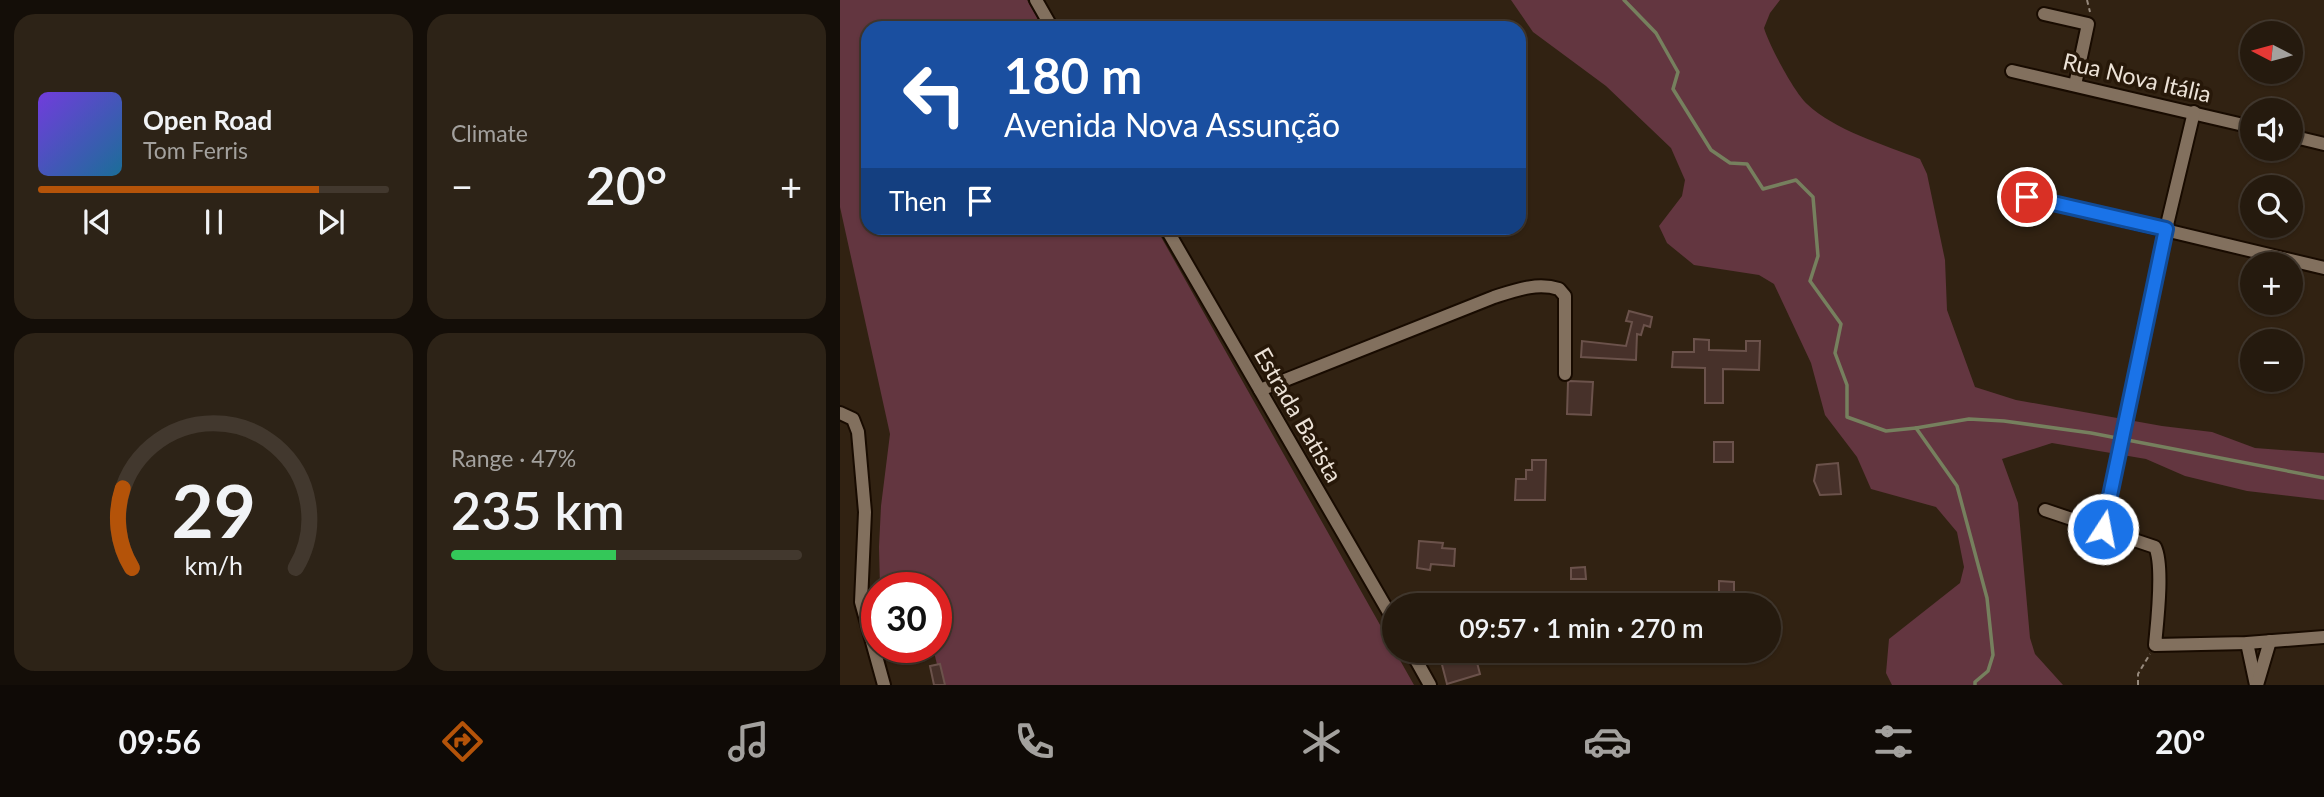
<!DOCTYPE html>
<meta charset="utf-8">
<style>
:root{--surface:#251a0e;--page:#2d2317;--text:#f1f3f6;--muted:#a3a19e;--line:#42382e;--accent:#b45309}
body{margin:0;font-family:Lato,sans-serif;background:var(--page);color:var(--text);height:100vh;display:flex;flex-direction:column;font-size:26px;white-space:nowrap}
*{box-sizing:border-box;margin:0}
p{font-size:23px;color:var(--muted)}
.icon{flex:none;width:38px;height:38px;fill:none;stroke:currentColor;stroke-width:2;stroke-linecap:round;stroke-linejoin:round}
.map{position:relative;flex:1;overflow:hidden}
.side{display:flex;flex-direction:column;gap:14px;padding:14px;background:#140e08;width:840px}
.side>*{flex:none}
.top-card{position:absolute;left:21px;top:21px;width:665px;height:214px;border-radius:21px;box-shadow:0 2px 5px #0004,0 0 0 2px var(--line);background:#1a4fa0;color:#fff;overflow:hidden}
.needle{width:46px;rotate:276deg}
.fabs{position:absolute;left:1400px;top:21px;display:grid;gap:14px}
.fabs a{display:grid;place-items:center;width:63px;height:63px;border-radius:50%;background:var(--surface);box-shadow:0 2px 5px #0004,0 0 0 2px var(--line);font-size:35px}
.speed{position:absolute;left:21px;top:572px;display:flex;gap:14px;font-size:35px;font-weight:700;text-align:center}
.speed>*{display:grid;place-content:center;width:91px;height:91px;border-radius:50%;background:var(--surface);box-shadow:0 2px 5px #0004,0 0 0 2px var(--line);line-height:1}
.speed .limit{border:10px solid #d22;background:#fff;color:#111}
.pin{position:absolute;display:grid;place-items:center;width:60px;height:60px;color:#fff;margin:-30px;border:4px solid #fff;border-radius:50%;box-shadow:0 2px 7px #0007}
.me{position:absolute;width:77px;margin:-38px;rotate:11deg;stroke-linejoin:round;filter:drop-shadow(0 0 5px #0008)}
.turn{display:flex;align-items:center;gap:24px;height:147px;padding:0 28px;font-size:32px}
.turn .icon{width:91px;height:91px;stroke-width:2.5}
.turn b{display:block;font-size:49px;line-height:60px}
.then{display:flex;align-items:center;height:66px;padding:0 28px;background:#0003;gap:14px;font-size:26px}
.big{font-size:52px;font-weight:600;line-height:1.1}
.side .card{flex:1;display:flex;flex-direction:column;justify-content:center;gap:10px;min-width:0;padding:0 24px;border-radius:21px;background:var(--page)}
.side .dial{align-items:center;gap:0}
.dial svg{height:182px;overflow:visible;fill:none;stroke:var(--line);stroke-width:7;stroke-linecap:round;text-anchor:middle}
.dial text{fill:var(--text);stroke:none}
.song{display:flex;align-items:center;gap:21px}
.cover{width:84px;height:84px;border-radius:10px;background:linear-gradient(135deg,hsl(260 70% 55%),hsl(200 70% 35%))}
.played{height:7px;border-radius:4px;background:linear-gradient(90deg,var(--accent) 80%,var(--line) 80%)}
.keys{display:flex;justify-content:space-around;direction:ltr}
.heat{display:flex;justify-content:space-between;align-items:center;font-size:38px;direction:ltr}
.charge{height:10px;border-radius:5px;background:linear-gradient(90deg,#34c759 47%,var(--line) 0)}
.side .tiles{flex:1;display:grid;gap:14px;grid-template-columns:repeat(2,1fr)}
.trip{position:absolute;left:542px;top:593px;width:399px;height:70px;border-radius:35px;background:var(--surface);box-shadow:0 2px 5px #0004,0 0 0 2px var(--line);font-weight:600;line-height:70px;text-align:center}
.dock{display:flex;height:112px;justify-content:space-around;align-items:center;background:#0f0a06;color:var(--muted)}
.dock .icon{width:49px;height:49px}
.dock .current{color:var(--accent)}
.dock b{font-size:32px;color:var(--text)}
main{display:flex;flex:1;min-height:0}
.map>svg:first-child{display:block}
.green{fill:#633640}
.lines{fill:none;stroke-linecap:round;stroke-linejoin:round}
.stream{stroke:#76805e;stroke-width:3.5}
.building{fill:#47312a;stroke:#6b524b;stroke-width:2}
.street-casing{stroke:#180b00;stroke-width:16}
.path{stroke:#96897c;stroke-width:2;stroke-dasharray:5 3.5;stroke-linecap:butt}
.street{stroke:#82705e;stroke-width:12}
.route-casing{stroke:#114b97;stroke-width:18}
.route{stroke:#1a73e8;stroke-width:12}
.labels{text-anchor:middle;stroke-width:7;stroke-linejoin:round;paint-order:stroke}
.street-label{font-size:23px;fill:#ece2d7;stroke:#271809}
</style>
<main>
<section class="side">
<div class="tiles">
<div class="card">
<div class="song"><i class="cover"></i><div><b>Open Road</b><p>Tom Ferris</p></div></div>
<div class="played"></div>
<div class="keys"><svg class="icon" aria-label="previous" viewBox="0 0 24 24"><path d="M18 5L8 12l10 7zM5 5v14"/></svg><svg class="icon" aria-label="pause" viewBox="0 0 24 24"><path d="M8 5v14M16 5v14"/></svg><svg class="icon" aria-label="next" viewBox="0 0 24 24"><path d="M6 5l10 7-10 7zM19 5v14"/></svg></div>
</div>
<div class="card"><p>Climate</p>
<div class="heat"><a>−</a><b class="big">20°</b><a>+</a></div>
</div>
<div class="card dial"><svg viewBox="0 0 100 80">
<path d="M14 69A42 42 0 1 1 86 69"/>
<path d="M14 69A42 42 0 0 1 10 34" stroke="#b45309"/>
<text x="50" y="56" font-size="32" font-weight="700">29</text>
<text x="50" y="72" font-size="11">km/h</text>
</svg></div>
<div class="card"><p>Range · 47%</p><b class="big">235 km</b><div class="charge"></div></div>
</div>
</section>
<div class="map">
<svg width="1484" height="685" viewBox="0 0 1484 685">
<rect width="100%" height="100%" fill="#312212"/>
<g class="green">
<polygon points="0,0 187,0 203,28 28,28 28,228 316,228 574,685 102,685 93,648 96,648 96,588 40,588 39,547 41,506 50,434 0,207"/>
<path d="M671,0H940L930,13L924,28C929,45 954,92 967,104C994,130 1045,145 1080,159L1087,174L1105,260L1107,310L1135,387L1176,400L1322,426L1372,432L1415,448L1484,453V500L1407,491L1345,476L1306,459L1212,443L1162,459L1178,503L1190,638L1195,654L1223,685H1052L1046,673L1049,639L1120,583L1124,567L1117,532L1096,507L1031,489L1017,457L985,415L971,363L934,284L919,275L854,265L827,243L819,226L842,196L845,180L831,148L766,86L693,32Z"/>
</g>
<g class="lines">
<g class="stream">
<polyline points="784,0 816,33 838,72 833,89 871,150 890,163 907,164 923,189 956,180 973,197 978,256 970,281 1001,324 995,353 1007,385 1007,417 1046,431 1076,428 1117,486 1147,598 1153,655 1148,671 1135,682 1135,685"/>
<polyline points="1076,428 1129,419 1164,421 1251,433 1484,478"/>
</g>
</g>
<g class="building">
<polygon points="789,311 812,317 810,327 804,325 801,335 797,334 796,360 741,357 742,341 786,346 792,322 786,321"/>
<polygon points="854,339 869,340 869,350 906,351 906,341 920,341 919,370 883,369 883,403 865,403 865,368 832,367 833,352 854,352"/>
<polygon points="730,381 753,382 751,415 727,414 728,382"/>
<rect x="874" y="442" width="19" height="20"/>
<polygon points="692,460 706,460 705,500 675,500 676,479 686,479 686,470 692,470"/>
<polygon points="998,463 1001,494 980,495 974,481 977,465"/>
<polygon points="579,541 603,543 602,548 615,549 614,566 591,564 590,570 577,568"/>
<polygon points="745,567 746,579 731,579 731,568"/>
<polygon points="879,581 894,582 894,603 879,603"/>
<polygon points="622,651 634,651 640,674 607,684 600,657"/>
<polygon points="100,664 105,685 94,685 90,666"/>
</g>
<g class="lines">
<g class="street-casing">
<g id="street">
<polyline points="196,0 212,28"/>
<polyline points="1204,14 1248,24 1235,85"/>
<polyline points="1172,71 1412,127"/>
<polyline points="1451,136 1484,144"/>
<polyline points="1187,197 1484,268"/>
<polyline points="326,228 555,623"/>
<path d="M420,390L654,297C676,290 697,282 719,289L725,296V374"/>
<polyline points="0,413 13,419 18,432 25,512 21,602 44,685"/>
<path d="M1205,510L1315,547C1324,566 1317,623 1315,645L1407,643L1484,637"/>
<polyline points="1263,529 1326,229 1354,112"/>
<polyline points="1407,643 1416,685"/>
<polyline points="571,651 590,685"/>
<polyline points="1417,685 1430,641"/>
</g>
</g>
<g class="path">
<polyline points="1247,0 1250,12"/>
<polyline points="1298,685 1298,674 1310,654"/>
</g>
<use href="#street" class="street"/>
</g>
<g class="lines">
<g class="route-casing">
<polyline id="route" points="1187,197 1326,229 1263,529"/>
</g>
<use href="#route" class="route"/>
</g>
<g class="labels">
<g class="street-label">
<text transform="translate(1297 78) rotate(13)" y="8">Rua Nova Itália</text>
<text transform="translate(458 415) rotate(60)" y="8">Estrada Batista</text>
</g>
</g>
</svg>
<div class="fabs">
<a><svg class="needle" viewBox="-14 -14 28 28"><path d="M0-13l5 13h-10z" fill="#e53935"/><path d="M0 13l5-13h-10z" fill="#a3a19e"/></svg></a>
<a><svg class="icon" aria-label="sound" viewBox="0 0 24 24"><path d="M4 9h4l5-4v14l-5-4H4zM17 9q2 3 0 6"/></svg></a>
<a><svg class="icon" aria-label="search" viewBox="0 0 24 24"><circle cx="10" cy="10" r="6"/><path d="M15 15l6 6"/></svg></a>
<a>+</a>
<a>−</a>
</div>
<div class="speed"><div class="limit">30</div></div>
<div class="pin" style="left:1187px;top:197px;background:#d93025"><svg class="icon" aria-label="arrive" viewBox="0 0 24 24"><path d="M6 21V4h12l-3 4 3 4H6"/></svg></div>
<svg class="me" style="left:1263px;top:529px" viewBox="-20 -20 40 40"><circle r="17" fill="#1a73e8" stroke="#fff" stroke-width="3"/><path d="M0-11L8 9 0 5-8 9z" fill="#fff"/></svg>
<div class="trip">09:57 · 1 min · 270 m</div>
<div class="top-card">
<div class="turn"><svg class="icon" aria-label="left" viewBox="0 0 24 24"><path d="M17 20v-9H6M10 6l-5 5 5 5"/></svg><div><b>180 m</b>Avenida Nova Assunção</div></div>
<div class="then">Then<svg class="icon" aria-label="arrive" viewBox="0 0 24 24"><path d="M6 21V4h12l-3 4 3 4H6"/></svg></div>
</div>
</div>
</main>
<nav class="dock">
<b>09:56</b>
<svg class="icon current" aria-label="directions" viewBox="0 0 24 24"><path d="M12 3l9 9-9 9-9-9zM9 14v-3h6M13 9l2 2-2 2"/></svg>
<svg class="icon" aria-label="music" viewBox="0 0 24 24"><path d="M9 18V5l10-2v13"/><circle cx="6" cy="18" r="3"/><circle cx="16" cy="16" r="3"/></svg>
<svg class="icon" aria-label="phone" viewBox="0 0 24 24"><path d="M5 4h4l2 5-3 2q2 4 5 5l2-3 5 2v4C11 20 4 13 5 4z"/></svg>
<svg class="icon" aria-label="climate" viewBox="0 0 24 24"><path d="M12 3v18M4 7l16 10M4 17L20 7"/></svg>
<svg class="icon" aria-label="car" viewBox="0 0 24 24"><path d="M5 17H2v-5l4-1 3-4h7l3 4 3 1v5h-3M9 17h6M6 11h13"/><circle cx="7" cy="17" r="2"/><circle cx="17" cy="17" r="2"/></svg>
<svg class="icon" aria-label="filters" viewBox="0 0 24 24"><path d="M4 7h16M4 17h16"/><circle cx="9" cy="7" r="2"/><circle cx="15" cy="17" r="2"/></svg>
<b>20°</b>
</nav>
